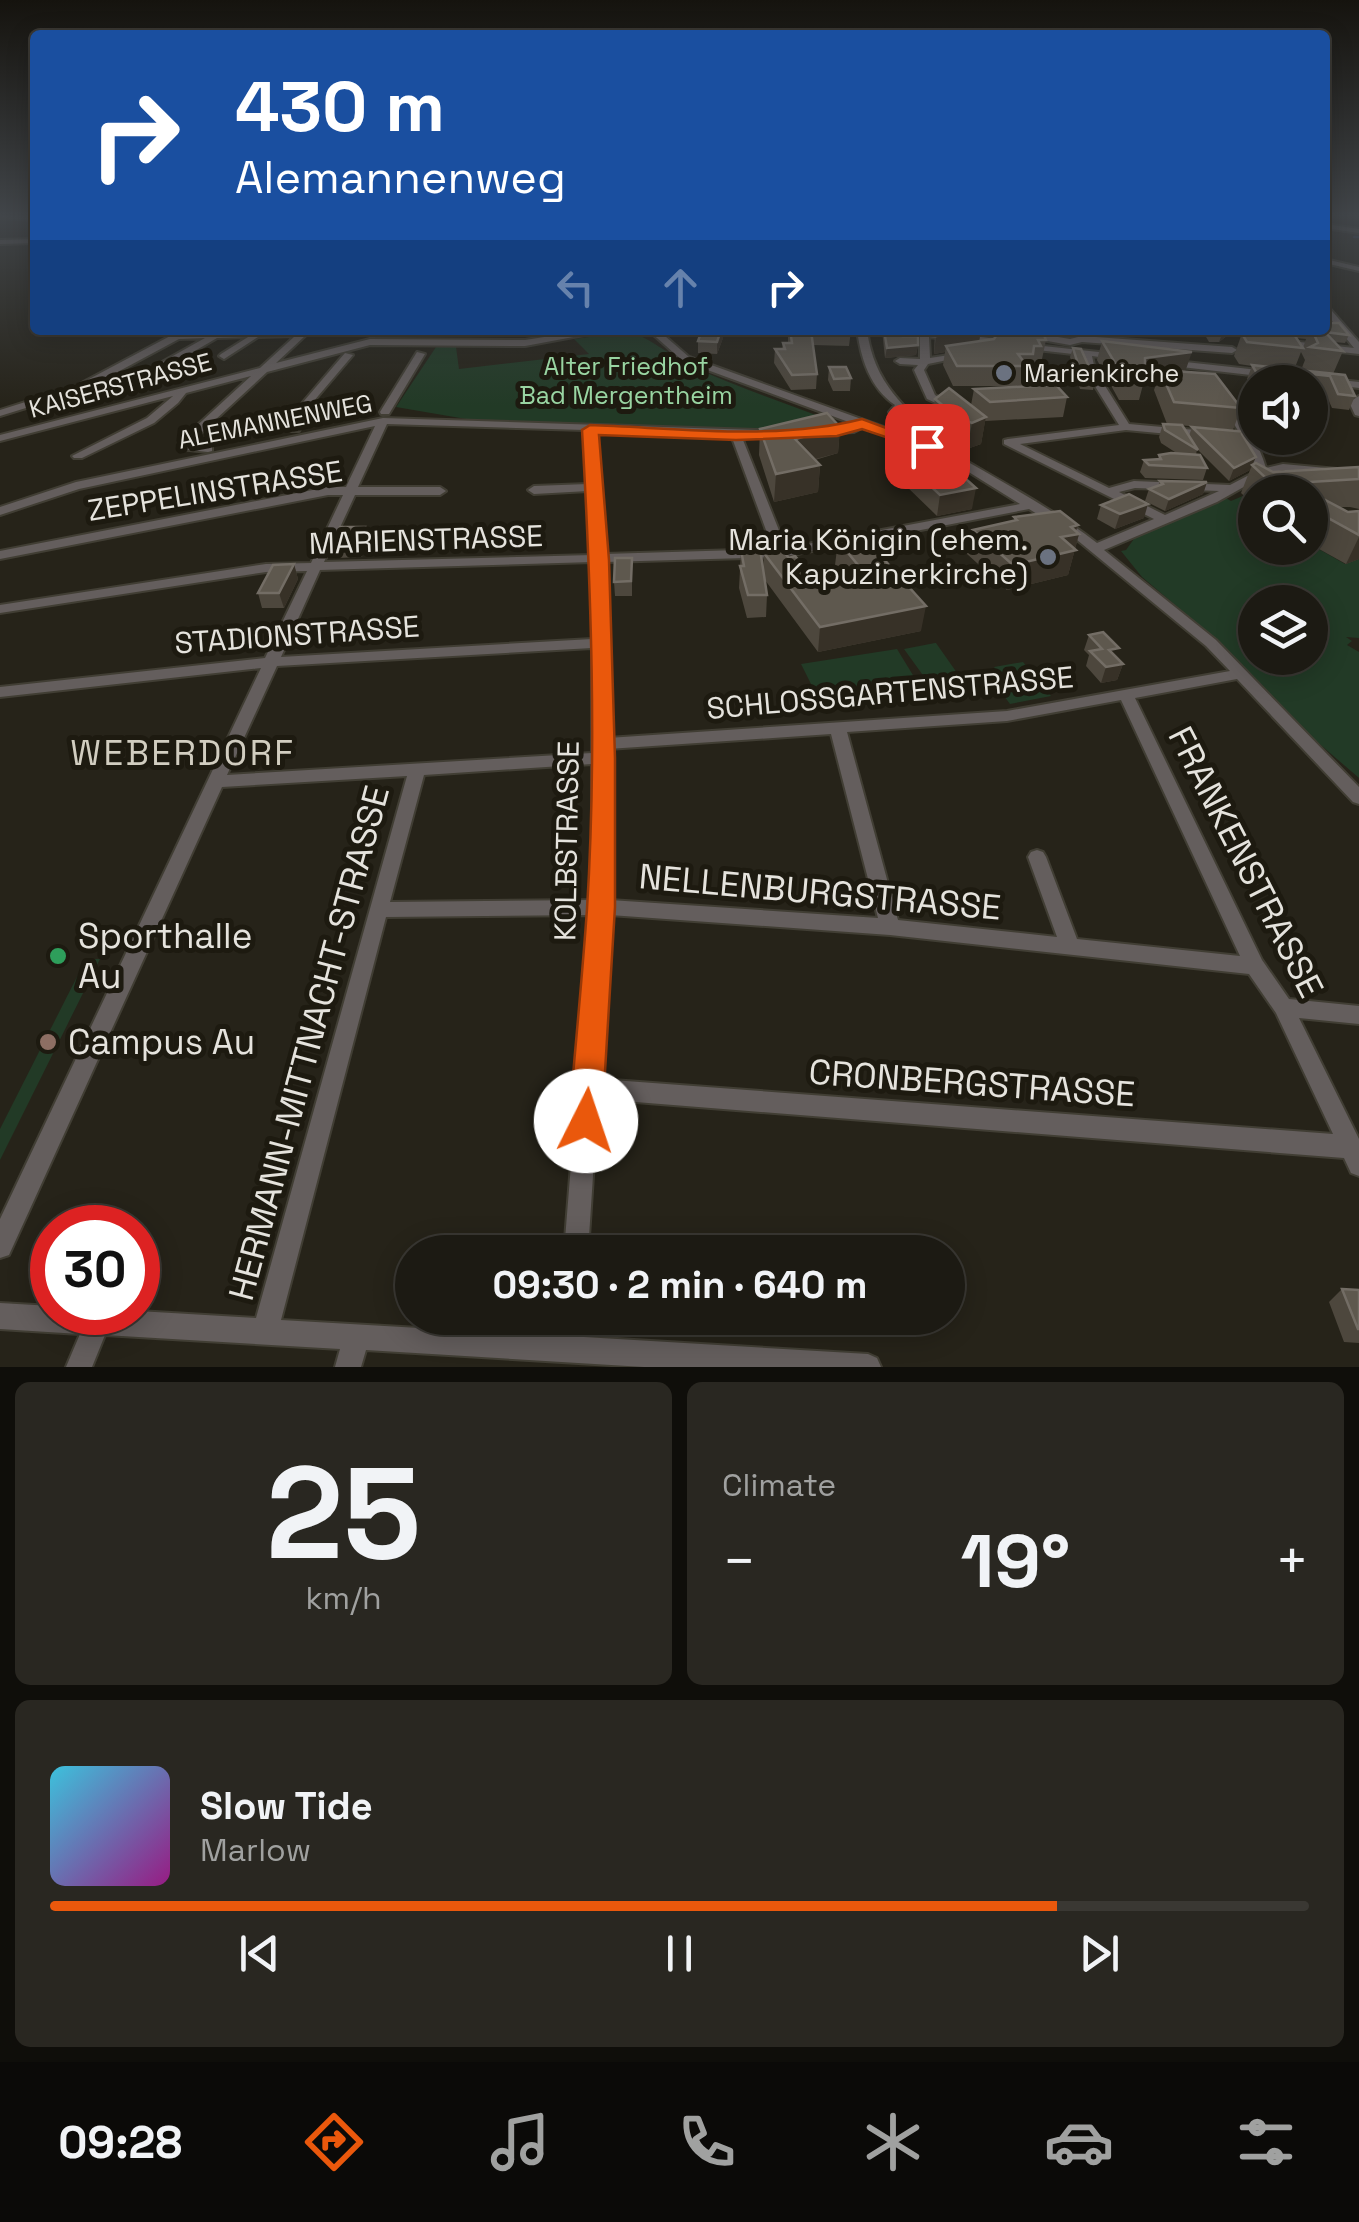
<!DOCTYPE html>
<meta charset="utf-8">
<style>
:root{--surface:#1c1a13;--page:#292721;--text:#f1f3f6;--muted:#a0a1a0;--line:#3a3833;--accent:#ea580c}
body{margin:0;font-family:"Space Grotesk",sans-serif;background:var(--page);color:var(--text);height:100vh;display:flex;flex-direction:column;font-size:38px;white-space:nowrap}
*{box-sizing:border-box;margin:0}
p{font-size:32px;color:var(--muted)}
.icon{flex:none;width:55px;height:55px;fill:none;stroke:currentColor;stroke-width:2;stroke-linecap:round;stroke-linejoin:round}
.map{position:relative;height:1367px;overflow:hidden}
.sheet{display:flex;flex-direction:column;gap:15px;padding:15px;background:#0f0e0a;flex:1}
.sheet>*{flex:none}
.guide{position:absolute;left:30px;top:30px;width:1300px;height:305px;border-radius:10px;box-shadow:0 5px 25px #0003,0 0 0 2px var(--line);background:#1a4fa0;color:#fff;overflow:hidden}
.tools{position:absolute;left:1238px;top:365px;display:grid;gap:20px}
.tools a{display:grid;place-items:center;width:90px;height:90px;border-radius:50%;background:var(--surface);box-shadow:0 5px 25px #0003,0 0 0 2px var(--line);font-size:50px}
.speed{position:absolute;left:30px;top:1205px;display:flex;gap:20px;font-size:50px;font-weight:700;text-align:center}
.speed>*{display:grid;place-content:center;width:130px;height:130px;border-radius:50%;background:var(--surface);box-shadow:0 5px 25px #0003,0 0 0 2px var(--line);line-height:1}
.speed .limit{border:15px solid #d22;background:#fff;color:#111}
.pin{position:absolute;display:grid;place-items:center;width:85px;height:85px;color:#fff;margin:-42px;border-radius:20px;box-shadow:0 5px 15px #0006}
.me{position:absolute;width:110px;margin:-55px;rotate:4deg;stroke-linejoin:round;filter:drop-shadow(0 0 8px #0008)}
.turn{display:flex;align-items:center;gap:35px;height:210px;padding:0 40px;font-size:45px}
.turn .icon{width:130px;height:130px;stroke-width:2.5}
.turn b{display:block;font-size:70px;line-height:85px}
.lanes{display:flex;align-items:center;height:95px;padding:0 40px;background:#0003;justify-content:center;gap:50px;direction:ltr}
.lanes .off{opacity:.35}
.big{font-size:75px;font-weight:700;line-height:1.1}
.sheet .tile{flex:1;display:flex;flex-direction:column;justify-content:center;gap:15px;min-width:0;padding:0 35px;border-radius:15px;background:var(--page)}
.sheet .dial{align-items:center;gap:0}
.dial b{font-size:130px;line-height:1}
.song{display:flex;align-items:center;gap:30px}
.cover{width:120px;height:120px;border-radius:15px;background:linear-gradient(135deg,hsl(190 70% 55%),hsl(310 70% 35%))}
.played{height:10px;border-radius:5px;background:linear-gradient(90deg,var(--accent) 80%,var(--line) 80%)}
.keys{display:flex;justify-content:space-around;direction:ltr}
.heat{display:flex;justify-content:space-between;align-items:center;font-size:55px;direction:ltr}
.sheet .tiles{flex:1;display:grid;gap:15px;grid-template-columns:1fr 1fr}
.tile:last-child{grid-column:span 2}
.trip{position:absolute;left:395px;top:1235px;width:570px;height:100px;border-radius:50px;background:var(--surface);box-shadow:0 5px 25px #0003,0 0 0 2px var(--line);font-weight:700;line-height:100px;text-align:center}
.tabs{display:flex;height:160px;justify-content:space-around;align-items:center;background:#0b0a08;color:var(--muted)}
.tabs .icon{width:70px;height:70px}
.tabs .selected{color:var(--accent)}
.tabs b{font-size:45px;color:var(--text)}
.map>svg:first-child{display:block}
.green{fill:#223a26;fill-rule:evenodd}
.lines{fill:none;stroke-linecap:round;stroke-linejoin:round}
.stream{stroke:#2d3d60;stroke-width:2.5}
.minor-casing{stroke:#413e34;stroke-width:4}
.minor{fill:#645e5d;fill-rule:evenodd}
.wall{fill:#4d473d;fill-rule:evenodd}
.shaded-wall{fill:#373127}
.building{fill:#5e584e;stroke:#736d65;stroke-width:2.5}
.route{fill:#ea580c;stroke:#983908;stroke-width:2.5}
.worship-dot{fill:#6b7280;stroke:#1d1a10;stroke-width:4}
.leisure-dot{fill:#2e9e5b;stroke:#1d1a10;stroke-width:4}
.education-dot{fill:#8d6e63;stroke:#1d1a10;stroke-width:4}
.labels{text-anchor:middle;stroke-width:10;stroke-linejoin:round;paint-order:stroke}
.far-park-label{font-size:25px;fill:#99d5a2;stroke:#1d1a10}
.far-poi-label{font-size:25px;fill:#e5e3dd;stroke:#1d1a10;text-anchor:start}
.far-street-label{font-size:25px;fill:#e5e3dd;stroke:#1d1a10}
.street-label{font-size:30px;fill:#e5e3dd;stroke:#1d1a10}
.poi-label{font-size:30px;fill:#e5e3dd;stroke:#1d1a10;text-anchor:end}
.quarter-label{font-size:35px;letter-spacing:2.5px;fill:#d1cdc0;stroke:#1d1a10}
.near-street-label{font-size:35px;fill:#e5e3dd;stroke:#1d1a10}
.near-poi-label{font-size:35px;fill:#e5e3dd;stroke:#1d1a10;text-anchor:start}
</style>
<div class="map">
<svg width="1359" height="1367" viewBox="0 0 1359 1367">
<rect width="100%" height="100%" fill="#262319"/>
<g class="green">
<path d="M628,332C645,334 672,357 691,366C737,387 785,403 832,421L817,429L717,432L466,419L396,407L436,347H456L459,369L589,354L574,339Z"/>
<path d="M1294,474L1310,492H1255L1250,501L1255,506V548H1310V544L1345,564L1359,559V638L1346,637L1352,641L1347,645L1359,652V778L1243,678L1194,621L1142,577L1121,551L1126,550L1136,536L1222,496L1231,501ZM1255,602H1310V658H1255Z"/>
<polygon points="935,643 936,643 962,680 930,685 904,649"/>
<polygon points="897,649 919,685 819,700 801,664"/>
<polygon points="1023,662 1051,696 1010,704 993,681 1002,679 994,667"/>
<polygon points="86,959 100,959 0,1160 0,1129"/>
</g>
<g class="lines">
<polyline class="stream" points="1354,237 1359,237"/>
<g class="minor-casing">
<g id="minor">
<polygon points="0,215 35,216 35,220 0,218"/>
<polygon points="1325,224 1359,229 1359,233 1325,228"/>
<polygon points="35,239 35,243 0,244 0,240"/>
<polygon points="1325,259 1359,267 1359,271 1325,263"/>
<polygon points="1325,303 1359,342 1359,354 1279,345 1279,341 1282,340 1354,348 1325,312"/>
<polygon points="302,330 413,330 408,333 306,335 276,363 370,339 525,340 589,330 611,330 525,346 370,345 267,372 189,444 212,447 212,451 208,452 180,449 178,443 251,376 186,393 178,403 154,423 82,458 74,458 72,456 147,418 173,396 0,441 0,435 260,368 295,336 258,337 224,359 219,356 221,354 248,337 217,338 138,384 130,384 130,380 205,338 179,339 84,390 0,416 0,410 76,386 174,334"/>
<path d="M648,330H658L689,357L889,429L895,423L889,412L895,405C870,388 861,359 857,330H867C874,385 905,405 939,443V447L951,452C1000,481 1052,508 1097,543L1154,519L1004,444V440L1008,439L1119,425L1085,370L1082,355L1028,349L1023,346L1025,344L1117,354V358L1114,359L1092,356L1095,370L1129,424L1240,434L1223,406L1228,403L1232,404C1246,425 1259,443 1266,468L1283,464L1359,471V477L1283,470L1265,475L1217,502L1104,550L1216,640L1359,787V804L1353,802L1237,679L1135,698L1262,960L1289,999L1359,1006V1024L1299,1018L1359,1139V1176L1351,1173L1344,1158L598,1099L588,1252H564L591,915L386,917L281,1320L558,1336L559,1318H585L584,1337L868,1354L877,1358L881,1367H644L366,1350L361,1367H335L340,1349L105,1335L92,1367H66L80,1334L0,1329V1303L52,1306V1312L138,1311L256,1318L407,776L222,787L9,1255L0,1258V1219L261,668L0,697V687L265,658L307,571L266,572L0,613V605L266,564L311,563L343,495H328L0,559V551L328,487H346L375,426L79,489L0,515V507L76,482L383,418L784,431V435L780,436L741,435L786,548L1020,504L943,456L864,427L854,432L819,434V430L854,424L683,361ZM900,412L927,443L898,432L906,423ZM387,424L585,430L588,484L534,486L528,490L534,494L588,491L592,555L324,562L355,495H440L446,491L440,487H358ZM1126,430L1244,441L1249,449L1255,472L1230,485L1134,481L1109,488L1020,444ZM595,431L731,435L773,549L605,554ZM1135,488L1219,491L1165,515L1119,492ZM1029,509L1071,535L1206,646L1230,671L1007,711L608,738L605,562L781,557ZM593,562L592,639L281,657L320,570ZM592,648V753L227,775L277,666ZM1121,700L1240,956L1077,939L1046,857L1043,852L1037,850L1031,852L1028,857L1057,937L898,920L847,732L1007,721ZM831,734L878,918L610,900L608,762L611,758L608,749ZM592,764V900L390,902L424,775ZM610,915L890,935L1249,974L1276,1013L1333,1134L599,1079Z"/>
<polygon points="885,330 924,330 1005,340 1010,343 1005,346 929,337 930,358 962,353 967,356 928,364 924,370 935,395 956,407 951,410 927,399 914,370 918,365 900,364 895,361 900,358 920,359 920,336 890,333"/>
<polygon points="1028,332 1070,339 1082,336 1232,347 1237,350 1232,353 1082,342 1070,345 1025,337 1023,335"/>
<polygon points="417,352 425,354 389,414 381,414 380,412"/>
<polygon points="345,353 353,355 296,422 300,429 299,431 291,431 286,422"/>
<polygon points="1167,360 1268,371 1273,374 1268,377 1164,365 1164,361"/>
<polygon points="1331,379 1359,382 1359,388 1327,384 1326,382"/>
<polygon points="1359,396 1359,416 1355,415 1349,402"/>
</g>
</g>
<use href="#minor" class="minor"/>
</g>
<g class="wall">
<polygon points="702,330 723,330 723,338 717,354 698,353 698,341"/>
<polygon points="788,330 851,330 849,346 813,345 817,374 816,389 791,390 774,363 775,349 782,349 783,343 788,343"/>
<polygon points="882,330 903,330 903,336 918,345 916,355 885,358"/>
<polygon points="935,330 987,330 983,335 981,334 979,341 1046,340 1042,359 1038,359 1037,365 1030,365 1028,373 1025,373 1023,386 953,386 943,365 945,352 934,354"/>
<polygon points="1049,330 1138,330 1136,336 1049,334"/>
<path d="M1202,330H1325L1349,335L1345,343L1334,342L1343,351L1333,374L1355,396L1349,410L1332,408L1324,390L1310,388V382H1255V393L1247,379L1252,366L1239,364L1234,356L1241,336L1228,335L1219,342H1209ZM1296,338L1306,339L1303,348ZM1301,352L1305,360L1301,370H1294Z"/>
<polygon points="1102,341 1185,371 1241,408 1233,430 1167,424 1154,390 1159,375 1145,377 1139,400 1119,400 1097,360"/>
<polygon points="1073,348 1095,380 1093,390 1080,389 1070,357"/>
<polygon points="829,367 851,378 850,391 833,391 828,380"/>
<polygon points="974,389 1067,397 1063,417 985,421 981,444 967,449 954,445 930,425 935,399 971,405"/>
<polygon points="1163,424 1189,436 1192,427 1245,438 1256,457 1252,465 1273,472 1359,467 1359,509 1350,507 1339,507 1348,512 1359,511 1359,559 1346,564 1310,544 1310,492 1255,492 1255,506 1241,493 1250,470 1229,481 1197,449 1196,455 1207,468 1203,480 1145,478 1140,472 1144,460 1158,459 1159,455 1178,454 1161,443 1159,437"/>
<polygon points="840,427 838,453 815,460 820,465 818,492 774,502 759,455 760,429"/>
<polygon points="1257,438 1302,438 1296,451 1262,449"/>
<polygon points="905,462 972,509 937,516 902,482"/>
<polygon points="1160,481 1207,482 1203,494 1165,511 1145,501 1149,489 1158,486"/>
<polygon points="1101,505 1144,518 1115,529 1097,519"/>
<polygon points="1014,517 1076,531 1079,534 1068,575 1007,590 967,554 973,530 1014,520"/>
<polygon points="368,541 362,557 338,558 334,544"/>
<polygon points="838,541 921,631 818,652 765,580 767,595 766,617 747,618 739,588 741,550 763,571 764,553 789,558 816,581 843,575 835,565"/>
<polygon points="632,558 632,596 615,596 614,582"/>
<polygon points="294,564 298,579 284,608 262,608 258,593"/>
<polygon points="1089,635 1123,664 1117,680 1101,683 1086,666 1089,655 1084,650"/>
<polygon points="1342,1289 1359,1290 1359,1343 1344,1342 1329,1302"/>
</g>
<g class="shaded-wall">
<polygon points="721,330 723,330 723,338 717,354 717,342"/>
<polygon points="975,330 981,330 978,347 946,346 945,352 934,354 936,336"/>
<polygon points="1226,330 1230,330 1228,335 1219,342 1223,332"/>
<polygon points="918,345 916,355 885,358 887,348"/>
<polygon points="1192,352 1185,372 1160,370 1159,375 1139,378 1145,358"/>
<polygon points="986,417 981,444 967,449 972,423"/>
<polygon points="840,427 838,453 793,465 795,439"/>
<polygon points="1256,457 1250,470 1229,481 1234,468"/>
<polygon points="820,465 818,492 774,502 776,474"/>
<polygon points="1207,482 1203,494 1165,511 1169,499"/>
<polygon points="976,488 972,509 937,516 940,495"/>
<polygon points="1148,504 1144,518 1115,529 1120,514"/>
<polygon points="1078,525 1075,534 1079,534 1068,575 1007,590 1013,565 1061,537 1071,527"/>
<polygon points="365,527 368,541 362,557 359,543"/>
<polygon points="1359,537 1359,559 1346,564"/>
<polygon points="294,564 298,579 284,608 279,593"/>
<polygon points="926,606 921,631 818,652 820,627"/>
<polygon points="1123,664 1117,680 1101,683 1106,667"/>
</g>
<g class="building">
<polygon points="1325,323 1339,323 1349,335 1325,332 1323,330 1325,330"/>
<polygon points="702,330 721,330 717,342 698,341"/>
<polygon points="790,330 851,330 851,331 811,331 817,374 792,375 775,349 785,349 783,343 792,343"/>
<polygon points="884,330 903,330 903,336 918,336 918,345 887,348"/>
<polygon points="936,330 975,330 936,336"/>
<polygon points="1000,330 1044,335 1046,340 1038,340 1041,346 1034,346 1033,354 1018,354 1027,366 957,366 946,346 994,339"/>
<polygon points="1244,330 1291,330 1303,348 1247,342 1242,334"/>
<polygon points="1312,330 1323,330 1343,351 1310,347 1318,343"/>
<polygon points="1102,341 1192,352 1145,358 1145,380 1125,380"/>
<polygon points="1073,348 1081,349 1095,380 1083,380"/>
<polygon points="1252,365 1345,375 1355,396 1338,394 1330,376 1293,372 1301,382 1262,382"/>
<polygon points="829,367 846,367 851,378 834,379"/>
<polygon points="1160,370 1215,374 1241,408 1174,402"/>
<polygon points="1056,385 1067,397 990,402 974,389"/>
<polygon points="949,388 986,417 972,423 958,418 935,399"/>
<polygon points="827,413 840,427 795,439 820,465 776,474 760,429"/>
<polygon points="1163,424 1182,425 1198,450 1165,430"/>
<polygon points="1192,427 1247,432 1242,434 1256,457 1234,468"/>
<polygon points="1171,453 1200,455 1207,468 1149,465 1144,460 1161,459 1159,455"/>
<polygon points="939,455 976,488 940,495 905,462"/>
<polygon points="1256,463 1273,472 1359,467 1359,479 1293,483 1348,512 1359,511 1359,535 1310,508 1310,492 1281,492 1252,465"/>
<polygon points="1160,481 1207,482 1169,499 1149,489 1163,484"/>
<polygon points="1129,494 1148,504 1120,514 1101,505"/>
<polygon points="1060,511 1078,525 1071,527 1079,534 1061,537 1076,550 1013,565 973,530 1017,520 1014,517"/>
<polygon points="340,527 365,527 359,543 334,544"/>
<polygon points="863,536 926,606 820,627 764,553 783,551 789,558 795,556 816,581 863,571 838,541"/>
<polygon points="760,549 767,595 748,595 740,566 744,566 741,550"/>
<polygon points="615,558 632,558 631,581 614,582"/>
<polygon points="294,564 279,593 258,593 273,565"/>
<polygon points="1103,632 1119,648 1109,650 1123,664 1106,667 1090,651 1102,649 1089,635"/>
<polygon points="1342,1289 1359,1290 1359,1329 1358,1329"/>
</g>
<linearGradient id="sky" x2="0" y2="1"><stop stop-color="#15130e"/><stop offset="0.53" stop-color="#414549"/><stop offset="1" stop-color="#414549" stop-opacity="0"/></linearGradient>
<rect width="1359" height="406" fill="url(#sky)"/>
<path class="route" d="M862,419L935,446L927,451L862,429L837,436L736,440L599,435L609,560L615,758V907L602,1121L597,1132L586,1137L574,1132L569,1121C575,1050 582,980 587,909C597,750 591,589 582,430L590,425C678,428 776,441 862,419Z"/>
<g class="worship-dot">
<circle cx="1004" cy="373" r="10"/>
<circle cx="1048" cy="557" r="10"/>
</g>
<circle class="leisure-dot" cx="58" cy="956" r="10"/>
<circle class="education-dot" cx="48" cy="1042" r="10"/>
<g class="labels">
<g class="far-park-label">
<text x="626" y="375">Alter Friedhof<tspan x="626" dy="29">Bad Mergentheim</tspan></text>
</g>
<g class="far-poi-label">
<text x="1024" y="382">Marienkirche</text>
</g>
<g class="far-street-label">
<text transform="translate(120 385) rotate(-15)" y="9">KAISERSTRASSE</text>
<text transform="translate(275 421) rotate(-11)" y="9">ALEMANNENWEG</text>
</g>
<g class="street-label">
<text transform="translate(215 491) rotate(-9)" y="10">ZEPPELINSTRASSE</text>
<text transform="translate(426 540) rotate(-2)" y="10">MARIENSTRASSE</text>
<text transform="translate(297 635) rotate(-4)" y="10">STADIONSTRASSE</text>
<text transform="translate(890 693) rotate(-5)" y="10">SCHLOSSGARTENSTRASSE</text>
<text transform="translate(567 841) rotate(-89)" y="10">KOLBSTRASSE</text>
</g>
<g class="poi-label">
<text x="1028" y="550">Maria Königin (ehem.<tspan x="1028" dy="34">Kapuzinerkirche)</tspan></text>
</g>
<g class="quarter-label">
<text x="183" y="765">WEBERDORF</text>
</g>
<g class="near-street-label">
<text transform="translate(1246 862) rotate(63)" y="12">FRANKENSTRASSE</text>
<text transform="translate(820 892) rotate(5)" y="12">NELLENBURGSTRASSE</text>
<text transform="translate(309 1043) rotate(-75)" y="12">HERMANN-MITTNACHT-STRASSE</text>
<text transform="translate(972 1083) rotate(4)" y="12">CRONBERGSTRASSE</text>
</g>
<g class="near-poi-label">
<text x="78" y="948">Sporthalle<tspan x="78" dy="40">Au</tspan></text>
<text x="68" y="1054">Campus Au</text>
</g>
</g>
</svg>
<div class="tools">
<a><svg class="icon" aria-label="sound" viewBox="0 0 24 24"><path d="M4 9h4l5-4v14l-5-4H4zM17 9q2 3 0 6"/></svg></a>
<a><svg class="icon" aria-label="search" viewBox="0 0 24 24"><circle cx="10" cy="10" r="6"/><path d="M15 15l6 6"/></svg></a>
<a><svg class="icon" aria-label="layers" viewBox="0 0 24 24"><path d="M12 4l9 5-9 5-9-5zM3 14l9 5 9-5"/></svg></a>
</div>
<div class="speed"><div class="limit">30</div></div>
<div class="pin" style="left:927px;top:446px;background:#d93025"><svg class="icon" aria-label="arrive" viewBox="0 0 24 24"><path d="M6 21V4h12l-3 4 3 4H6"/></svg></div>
<svg class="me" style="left:586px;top:1121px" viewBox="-20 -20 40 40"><circle r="19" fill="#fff"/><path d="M0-13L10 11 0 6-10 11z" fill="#ea580c"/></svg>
<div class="trip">09:30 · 2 min · 640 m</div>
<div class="guide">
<div class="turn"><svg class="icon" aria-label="right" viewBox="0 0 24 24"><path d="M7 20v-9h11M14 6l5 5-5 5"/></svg><div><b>430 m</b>Alemannenweg</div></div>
<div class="lanes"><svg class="icon off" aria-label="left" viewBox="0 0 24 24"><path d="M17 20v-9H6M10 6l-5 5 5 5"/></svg><svg class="icon off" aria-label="ahead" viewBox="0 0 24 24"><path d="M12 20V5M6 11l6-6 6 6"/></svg><svg class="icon" aria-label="right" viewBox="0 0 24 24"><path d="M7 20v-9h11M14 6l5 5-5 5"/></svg></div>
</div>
</div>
<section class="sheet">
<div class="tiles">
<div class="tile dial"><b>25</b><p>km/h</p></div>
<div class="tile"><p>Climate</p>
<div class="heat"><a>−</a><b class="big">19°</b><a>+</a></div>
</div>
<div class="tile">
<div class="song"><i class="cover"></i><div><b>Slow Tide</b><p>Marlow</p></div></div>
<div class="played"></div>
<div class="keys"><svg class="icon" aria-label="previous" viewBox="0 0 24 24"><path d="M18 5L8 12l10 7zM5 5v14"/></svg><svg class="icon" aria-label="pause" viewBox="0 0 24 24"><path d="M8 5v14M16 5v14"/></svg><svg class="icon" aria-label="next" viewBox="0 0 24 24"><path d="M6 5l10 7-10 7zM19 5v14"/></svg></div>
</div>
</div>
</section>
<nav class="tabs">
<b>09:28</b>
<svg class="icon selected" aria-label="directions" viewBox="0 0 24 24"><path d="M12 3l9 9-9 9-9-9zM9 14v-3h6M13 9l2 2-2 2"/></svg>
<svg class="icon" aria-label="music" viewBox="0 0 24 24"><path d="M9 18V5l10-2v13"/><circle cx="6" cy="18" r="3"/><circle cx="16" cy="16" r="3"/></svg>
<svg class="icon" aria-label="phone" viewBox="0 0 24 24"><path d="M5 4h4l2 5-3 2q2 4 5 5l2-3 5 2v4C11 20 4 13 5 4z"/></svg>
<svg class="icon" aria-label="climate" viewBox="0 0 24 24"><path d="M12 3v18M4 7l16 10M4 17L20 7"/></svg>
<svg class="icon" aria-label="car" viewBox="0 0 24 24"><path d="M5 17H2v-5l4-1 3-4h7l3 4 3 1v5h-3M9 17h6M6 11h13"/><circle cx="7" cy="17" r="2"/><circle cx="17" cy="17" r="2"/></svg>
<svg class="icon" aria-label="filters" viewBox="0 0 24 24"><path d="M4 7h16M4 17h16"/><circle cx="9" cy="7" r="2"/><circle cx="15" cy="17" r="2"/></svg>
</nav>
